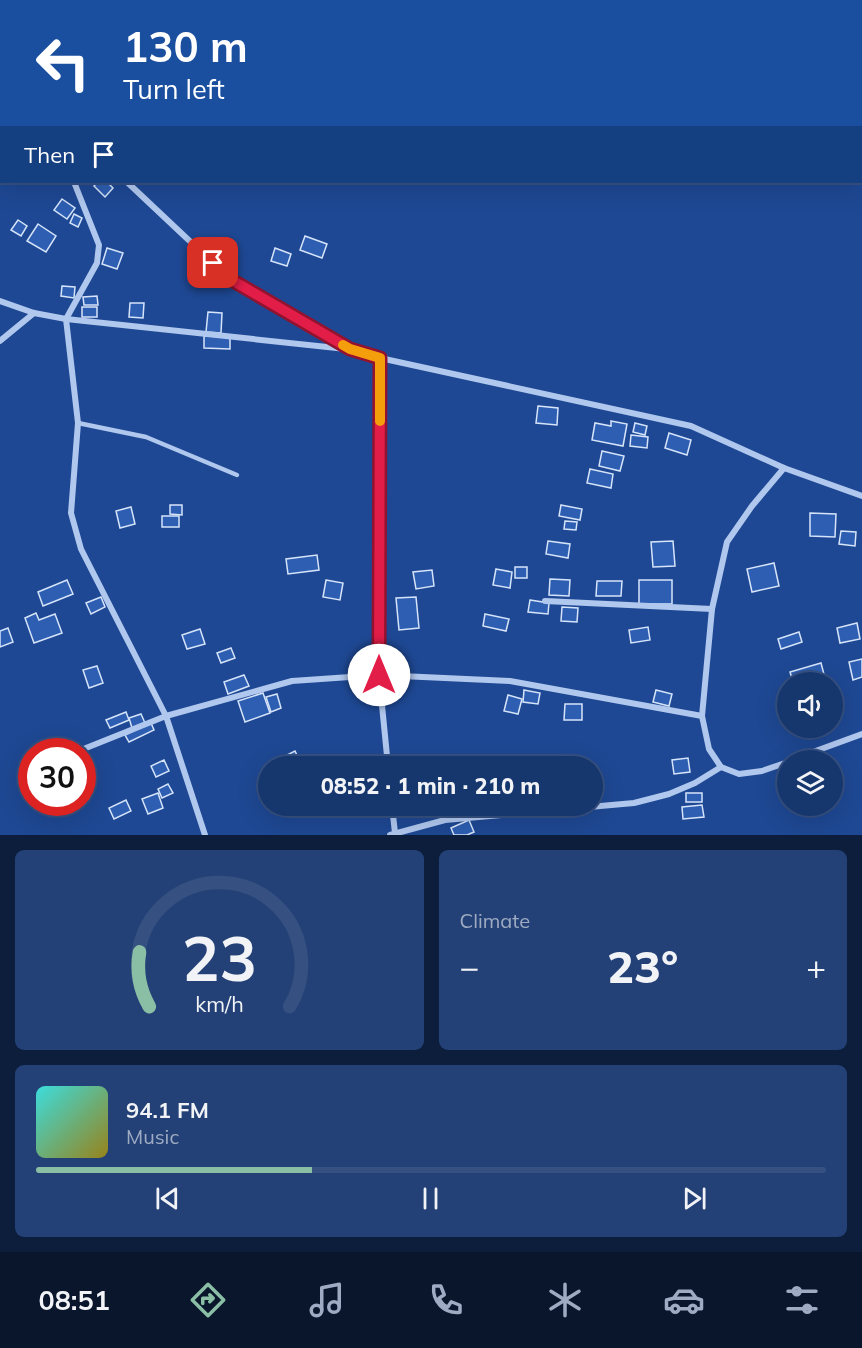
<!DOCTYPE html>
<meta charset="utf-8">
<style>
:root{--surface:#16366e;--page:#234176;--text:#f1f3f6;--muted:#9eabc2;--line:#355081;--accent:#8abfa5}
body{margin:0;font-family:Mulish,sans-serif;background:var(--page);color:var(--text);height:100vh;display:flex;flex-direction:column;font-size:22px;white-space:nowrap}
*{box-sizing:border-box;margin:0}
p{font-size:20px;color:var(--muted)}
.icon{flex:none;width:33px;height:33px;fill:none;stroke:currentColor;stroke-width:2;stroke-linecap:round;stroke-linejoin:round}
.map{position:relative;height:835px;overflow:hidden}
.drawer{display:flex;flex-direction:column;gap:15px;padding:15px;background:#0c1e3c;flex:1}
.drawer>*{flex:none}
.hud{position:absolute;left:0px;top:0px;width:862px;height:183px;box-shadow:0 6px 24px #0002,0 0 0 2px var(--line);background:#1a4fa0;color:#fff;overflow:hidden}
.fabs{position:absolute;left:777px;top:672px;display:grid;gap:12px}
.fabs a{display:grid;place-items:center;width:66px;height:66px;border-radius:50%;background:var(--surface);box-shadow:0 6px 24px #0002,0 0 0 2px var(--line);font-size:30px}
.speed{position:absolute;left:18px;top:738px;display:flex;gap:12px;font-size:30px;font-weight:700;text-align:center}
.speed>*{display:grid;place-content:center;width:78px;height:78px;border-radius:50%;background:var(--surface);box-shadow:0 6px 24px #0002,0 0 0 2px var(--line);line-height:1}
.speed .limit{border:9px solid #d22;background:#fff;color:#111}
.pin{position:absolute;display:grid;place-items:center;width:51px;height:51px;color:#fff;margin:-26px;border-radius:12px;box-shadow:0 3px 9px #0006}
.me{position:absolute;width:66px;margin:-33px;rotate:0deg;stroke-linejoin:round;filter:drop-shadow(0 0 4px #0008)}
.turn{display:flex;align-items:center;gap:21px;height:126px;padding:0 24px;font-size:27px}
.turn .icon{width:78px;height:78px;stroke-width:2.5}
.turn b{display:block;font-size:42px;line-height:51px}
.then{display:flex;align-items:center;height:57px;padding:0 24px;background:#0003;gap:12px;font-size:22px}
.big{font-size:45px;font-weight:800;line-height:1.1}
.drawer .widget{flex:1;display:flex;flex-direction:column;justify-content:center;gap:9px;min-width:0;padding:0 21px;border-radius:9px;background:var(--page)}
.drawer .dial{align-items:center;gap:0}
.dial svg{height:156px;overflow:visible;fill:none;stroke:var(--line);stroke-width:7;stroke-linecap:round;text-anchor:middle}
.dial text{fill:var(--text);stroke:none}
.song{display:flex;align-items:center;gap:18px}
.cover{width:72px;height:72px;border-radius:9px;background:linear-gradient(135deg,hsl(180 70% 55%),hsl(50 70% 35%))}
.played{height:6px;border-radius:3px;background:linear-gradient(90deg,var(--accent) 35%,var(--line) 35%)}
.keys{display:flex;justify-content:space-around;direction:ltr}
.heat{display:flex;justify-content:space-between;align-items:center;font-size:33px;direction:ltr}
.drawer .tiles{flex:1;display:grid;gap:15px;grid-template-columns:1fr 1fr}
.widget:last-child{grid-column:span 2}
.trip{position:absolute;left:258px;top:756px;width:345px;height:60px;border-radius:30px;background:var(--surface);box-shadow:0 6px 24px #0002,0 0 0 2px var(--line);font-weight:800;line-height:60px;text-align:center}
.tabs{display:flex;height:96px;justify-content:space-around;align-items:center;background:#09162c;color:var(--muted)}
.tabs .icon{width:42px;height:42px}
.tabs .active{color:var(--accent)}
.tabs b{font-size:27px;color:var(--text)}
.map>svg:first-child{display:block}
.building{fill:#2d5eb1;stroke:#d6e4fa;stroke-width:1.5}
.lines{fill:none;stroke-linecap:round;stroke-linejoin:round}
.service{stroke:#b0c7ee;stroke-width:4.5}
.minor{stroke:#b0c7ee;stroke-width:6}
.route-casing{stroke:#92132f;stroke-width:15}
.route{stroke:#e11d48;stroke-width:10}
.slow{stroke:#f59e0b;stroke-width:10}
</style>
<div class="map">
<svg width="862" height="835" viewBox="0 0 862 835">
<rect width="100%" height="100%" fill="#1e4893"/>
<g class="building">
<polygon points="98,182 107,182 113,188 105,197 94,186"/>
<polygon points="62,199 75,208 67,219 54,210"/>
<polygon points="74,214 82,218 78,227 70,223"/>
<polygon points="18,220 27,226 21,236 11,230"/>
<polygon points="38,224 56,236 46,252 27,241"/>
<polygon points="305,236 327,244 322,258 300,250"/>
<polygon points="107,248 123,253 117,269 102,264"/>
<polygon points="275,248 291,254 287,266 271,261"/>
<polygon points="62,286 75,287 74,298 61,296"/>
<polygon points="97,296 98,305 84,305 83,297"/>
<polygon points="130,303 144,303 143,318 129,317"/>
<rect x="82" y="307" width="15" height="10"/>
<polygon points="208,312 222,313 221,333 206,332"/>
<polygon points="204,336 230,337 230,349 204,348"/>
<polygon points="538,406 558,408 557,425 536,423"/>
<polygon points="611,421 627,424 623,446 592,440 595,423 611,426"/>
<polygon points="635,423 647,426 645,435 633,432"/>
<polygon points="669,433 691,440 687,455 665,448"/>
<polygon points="631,435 648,437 647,448 630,446"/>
<polygon points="602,451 624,456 620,471 599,466"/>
<polygon points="590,469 613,474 611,488 587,483"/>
<polygon points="170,505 182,505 182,515 170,514"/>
<polygon points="561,505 582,509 580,520 559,516"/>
<polygon points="131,507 135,524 120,528 116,511"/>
<polygon points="810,513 836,514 835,537 810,536"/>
<rect x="162" y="516" width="17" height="11"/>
<polygon points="565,521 577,522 576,530 564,529"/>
<polygon points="841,531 856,532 855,546 839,544"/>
<polygon points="548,541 570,544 568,558 546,554"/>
<polygon points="673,541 675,566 653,567 651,542"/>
<polygon points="317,555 319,570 288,574 286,559"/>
<polygon points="774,563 779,586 752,592 747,569"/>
<rect x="515" y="567" width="12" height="11"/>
<polygon points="496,569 512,572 510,588 493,585"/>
<polygon points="432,570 434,586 416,589 413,572"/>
<polygon points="550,579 570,580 569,596 549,595"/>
<polygon points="67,580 73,594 43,606 38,592"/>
<polygon points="326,580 343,583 340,600 323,597"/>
<rect x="639" y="580" width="33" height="24"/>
<polygon points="597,581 622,581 621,596 596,596"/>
<polygon points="101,597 105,607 91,614 86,603"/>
<polygon points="416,597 419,628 399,630 396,598"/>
<polygon points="530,600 549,603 548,614 528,612"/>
<polygon points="562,607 578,608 577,622 561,621"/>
<polygon points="36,613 39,620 55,614 62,633 34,643 25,618"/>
<polygon points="485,614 509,619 506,631 483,626"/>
<polygon points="857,623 860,639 840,643 837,628"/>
<polygon points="648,627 650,640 631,643 629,630"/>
<polygon points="8,628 13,642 0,647 0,631"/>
<polygon points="200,629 205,644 187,649 182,635"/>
<polygon points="799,632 802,642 781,649 778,639"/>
<polygon points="231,648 235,658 221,663 217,653"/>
<polygon points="862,659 862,677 853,680 849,662"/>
<polygon points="821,663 826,682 793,682 790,672"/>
<polygon points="97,666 103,683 89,688 83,670"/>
<polygon points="244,675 249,686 228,694 224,682"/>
<polygon points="524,690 540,693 538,704 523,702"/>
<polygon points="656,690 672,694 669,706 653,702"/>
<polygon points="263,693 270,713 245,722 238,701"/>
<polygon points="277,694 281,708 271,712 266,697"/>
<polygon points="508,695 522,699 518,714 504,711"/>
<polygon points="565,704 582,704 582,720 564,720"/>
<polygon points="126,712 129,720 110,728 106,720"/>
<polygon points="141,714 145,723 132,728 129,718"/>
<polygon points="151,723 154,730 129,742 125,735"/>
<polygon points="295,751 301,764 295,766 285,766 281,758"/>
<polygon points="362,757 364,766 341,766 340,761"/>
<polygon points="688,758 690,772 674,774 672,760"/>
<polygon points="164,760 169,771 156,777 151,766"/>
<polygon points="168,784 173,793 162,798 158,789"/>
<polygon points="158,793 163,808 148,814 142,799"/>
<rect x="686" y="793" width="16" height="9"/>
<polygon points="126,800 131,811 114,819 109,808"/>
<polygon points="702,805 704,817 683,819 682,807"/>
<polygon points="469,820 474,832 467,835 454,835 451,828"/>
</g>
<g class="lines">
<polyline class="service" points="78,423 146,437 237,475"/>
<g class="minor">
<polyline points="0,57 2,58"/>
<polyline points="74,182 99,245 97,263 66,319 78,423 71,513 81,549 166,716 205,835"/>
<polyline points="127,182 230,279 350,349 380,358 691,426 784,468 862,496"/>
<polyline points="0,301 34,313 66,319 346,349"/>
<polyline points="0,341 34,313"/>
<polyline points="380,358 379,675 388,766"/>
<polyline points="784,468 752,506 727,542 712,609 702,716 709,749 721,767 739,774 762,771 788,762"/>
<polyline points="545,601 712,609"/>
<polyline points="76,752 166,716 292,681 379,675 510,681 702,716"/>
<polyline points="791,760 862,734"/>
<polyline points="392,806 395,833"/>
<polyline points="390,835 445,820 634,803 669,794 695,783 721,767"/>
</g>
</g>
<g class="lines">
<g class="route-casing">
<polyline id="route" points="213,263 230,279 350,349 380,358 379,675"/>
</g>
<use href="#route" class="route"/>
<polyline class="slow" points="343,345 350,349 380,358 380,421"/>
</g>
</svg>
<div class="fabs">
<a><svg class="icon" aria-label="sound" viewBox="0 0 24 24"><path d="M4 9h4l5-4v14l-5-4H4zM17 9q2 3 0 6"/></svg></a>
<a><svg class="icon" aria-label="layers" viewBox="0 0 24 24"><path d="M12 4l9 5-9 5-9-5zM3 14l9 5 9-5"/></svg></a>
</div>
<div class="speed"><div class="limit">30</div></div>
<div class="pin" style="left:213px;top:263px;background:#d93025"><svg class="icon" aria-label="arrive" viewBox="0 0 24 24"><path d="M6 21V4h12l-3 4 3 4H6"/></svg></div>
<svg class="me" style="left:379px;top:675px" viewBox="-20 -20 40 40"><circle r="19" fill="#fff"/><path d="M0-13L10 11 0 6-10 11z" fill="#e11d48"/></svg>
<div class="trip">08:52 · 1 min · 210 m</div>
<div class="hud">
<div class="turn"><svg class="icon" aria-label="left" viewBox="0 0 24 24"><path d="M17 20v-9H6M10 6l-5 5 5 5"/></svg><div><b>130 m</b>Turn left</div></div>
<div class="then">Then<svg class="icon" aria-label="arrive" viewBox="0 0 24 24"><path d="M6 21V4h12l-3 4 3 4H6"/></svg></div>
</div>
</div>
<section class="drawer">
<div class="tiles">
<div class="widget dial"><svg viewBox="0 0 100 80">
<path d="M14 69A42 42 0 1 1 86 69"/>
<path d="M14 69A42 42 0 0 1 9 41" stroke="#8abfa5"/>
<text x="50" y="56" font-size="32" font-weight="700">23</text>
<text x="50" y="72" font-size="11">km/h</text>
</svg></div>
<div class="widget"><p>Climate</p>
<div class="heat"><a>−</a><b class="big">23°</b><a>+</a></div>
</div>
<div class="widget">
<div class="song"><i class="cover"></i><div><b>94.1 FM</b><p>Music</p></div></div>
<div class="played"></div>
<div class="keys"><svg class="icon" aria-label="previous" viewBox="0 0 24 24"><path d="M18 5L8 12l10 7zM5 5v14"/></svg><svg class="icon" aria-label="pause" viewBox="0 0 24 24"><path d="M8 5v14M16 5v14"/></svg><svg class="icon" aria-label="next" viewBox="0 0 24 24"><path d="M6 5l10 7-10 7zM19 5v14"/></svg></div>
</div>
</div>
</section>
<nav class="tabs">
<b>08:51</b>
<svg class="icon active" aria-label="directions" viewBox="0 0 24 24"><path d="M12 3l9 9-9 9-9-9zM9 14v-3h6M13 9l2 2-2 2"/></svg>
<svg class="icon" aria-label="music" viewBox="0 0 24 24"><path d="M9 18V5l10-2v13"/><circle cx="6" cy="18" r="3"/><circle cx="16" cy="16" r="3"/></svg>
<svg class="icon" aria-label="phone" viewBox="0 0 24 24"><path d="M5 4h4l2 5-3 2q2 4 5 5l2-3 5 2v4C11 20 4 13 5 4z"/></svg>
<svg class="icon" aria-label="climate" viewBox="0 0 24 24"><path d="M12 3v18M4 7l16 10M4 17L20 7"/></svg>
<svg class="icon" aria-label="car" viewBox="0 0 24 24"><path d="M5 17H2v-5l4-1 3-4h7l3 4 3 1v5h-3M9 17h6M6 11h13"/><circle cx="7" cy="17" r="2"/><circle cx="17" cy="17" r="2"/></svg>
<svg class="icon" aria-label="filters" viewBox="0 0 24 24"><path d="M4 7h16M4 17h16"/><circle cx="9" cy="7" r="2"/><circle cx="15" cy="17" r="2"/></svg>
</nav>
